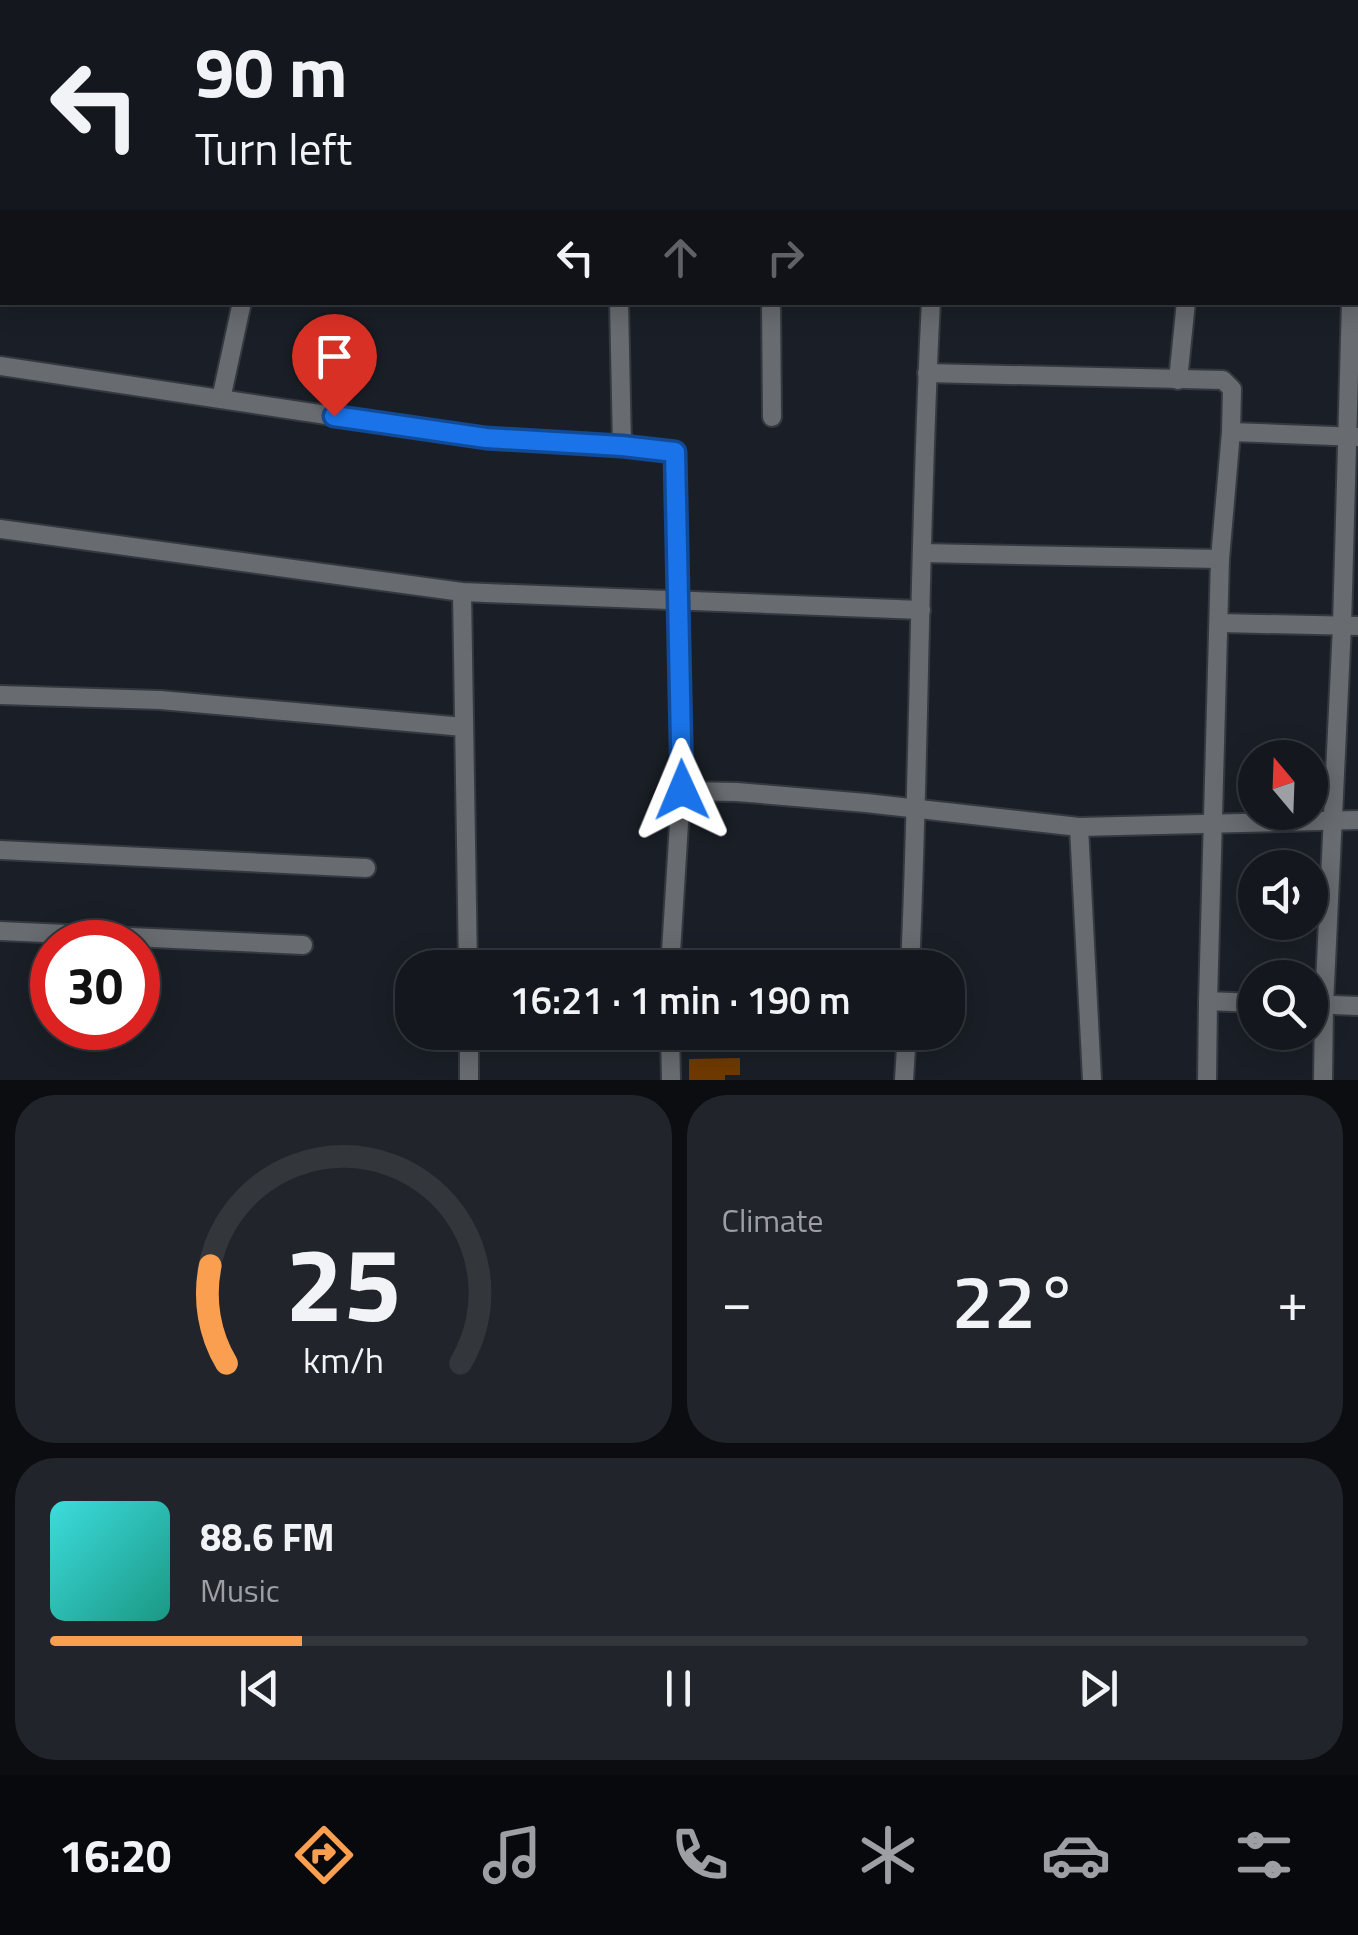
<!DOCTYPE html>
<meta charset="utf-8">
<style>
:root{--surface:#14171d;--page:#21242a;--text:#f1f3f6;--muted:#9d9fa4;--line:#33363b;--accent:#fa9f4f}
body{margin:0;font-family:"Titillium Web",sans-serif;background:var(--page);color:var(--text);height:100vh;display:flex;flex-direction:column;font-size:38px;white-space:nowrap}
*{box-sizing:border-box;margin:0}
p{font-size:32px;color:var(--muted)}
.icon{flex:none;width:55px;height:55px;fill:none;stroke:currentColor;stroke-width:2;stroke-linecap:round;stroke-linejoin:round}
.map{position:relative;height:1080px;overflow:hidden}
.side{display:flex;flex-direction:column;gap:15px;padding:15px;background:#0b0d10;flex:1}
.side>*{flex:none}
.hud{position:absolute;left:0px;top:0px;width:1360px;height:305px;box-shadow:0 5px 25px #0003,0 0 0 2px var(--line);background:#14171d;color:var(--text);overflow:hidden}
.needle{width:65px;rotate:341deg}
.buttons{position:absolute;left:1238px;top:740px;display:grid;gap:20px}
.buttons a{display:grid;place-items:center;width:90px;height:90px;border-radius:50%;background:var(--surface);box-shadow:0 5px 25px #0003,0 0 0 2px var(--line);font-size:50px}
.speed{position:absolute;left:30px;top:920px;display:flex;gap:20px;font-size:50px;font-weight:700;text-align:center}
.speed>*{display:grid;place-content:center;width:130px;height:130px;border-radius:50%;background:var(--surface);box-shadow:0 5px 25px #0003,0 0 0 2px var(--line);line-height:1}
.speed .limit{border:15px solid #d22;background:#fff;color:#111}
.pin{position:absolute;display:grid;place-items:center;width:85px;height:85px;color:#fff;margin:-102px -42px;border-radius:50% 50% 50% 0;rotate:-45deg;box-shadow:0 0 10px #0007}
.pin .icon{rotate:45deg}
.me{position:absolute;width:110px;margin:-55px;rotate:359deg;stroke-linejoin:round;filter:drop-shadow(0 0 8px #0008)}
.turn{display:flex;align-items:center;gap:35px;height:210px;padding:0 30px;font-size:45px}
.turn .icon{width:130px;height:130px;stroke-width:2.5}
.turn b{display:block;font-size:70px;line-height:85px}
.lanes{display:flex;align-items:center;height:95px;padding:0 30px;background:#0003;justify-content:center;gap:50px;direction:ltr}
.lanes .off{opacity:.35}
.big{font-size:75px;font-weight:600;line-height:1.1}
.side .tile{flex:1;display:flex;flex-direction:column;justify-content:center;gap:15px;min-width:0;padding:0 35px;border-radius:40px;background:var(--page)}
.side .dial{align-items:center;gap:0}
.dial svg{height:260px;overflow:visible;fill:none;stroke:var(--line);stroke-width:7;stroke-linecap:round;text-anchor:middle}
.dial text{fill:var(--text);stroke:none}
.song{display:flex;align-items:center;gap:30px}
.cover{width:120px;height:120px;border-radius:15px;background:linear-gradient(135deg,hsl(180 70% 55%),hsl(170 70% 35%))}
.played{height:10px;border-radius:5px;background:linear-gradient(90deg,var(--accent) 20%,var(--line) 20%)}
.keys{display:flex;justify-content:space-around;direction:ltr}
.heat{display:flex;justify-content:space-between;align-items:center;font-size:55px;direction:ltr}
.side .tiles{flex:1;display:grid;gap:15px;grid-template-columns:1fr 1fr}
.tile:last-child{grid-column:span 2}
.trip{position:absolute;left:395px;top:950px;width:570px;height:100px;border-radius:40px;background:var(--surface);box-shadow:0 5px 25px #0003,0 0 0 2px var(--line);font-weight:600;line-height:100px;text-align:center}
.dock{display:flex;height:160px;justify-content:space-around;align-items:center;background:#08090c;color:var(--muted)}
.dock .icon{width:70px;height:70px}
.dock .active{color:var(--accent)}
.dock b{font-size:45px;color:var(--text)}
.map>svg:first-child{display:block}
.building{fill:#6f3a01}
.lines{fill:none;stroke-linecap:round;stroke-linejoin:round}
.street-casing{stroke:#343940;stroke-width:22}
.street{stroke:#686b6f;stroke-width:18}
.route-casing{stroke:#114b97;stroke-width:25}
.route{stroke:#1a73e8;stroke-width:18}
</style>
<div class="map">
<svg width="1358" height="1080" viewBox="0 0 1358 1080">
<rect width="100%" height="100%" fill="#1a1f27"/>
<polygon class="building" points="740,1058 740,1075 725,1075 725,1080 689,1080 689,1059"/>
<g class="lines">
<g class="street-casing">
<g id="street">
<polyline points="53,0 68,2"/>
<polyline points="557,0 557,2"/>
<polyline points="816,0 816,2"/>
<polyline points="946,0 946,2"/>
<polyline points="1071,0 1071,2"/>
<polyline points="147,2 147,0"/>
<polyline points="1247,2 1295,0"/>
<polyline points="1358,19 1358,4"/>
<polyline points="0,162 2,163"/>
<polyline points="619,302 622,446"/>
<polyline points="771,302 772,417"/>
<polyline points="0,366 486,439 622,446 675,452 681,791 670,968"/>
<polyline points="927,373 1223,380 1232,389 1231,432 1220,559 1208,1001"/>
<polyline points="1178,380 1186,302"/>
<polyline points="221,399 242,302"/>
<polyline points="1231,432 1358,437"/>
<polyline points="0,529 462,592 921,610"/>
<polyline points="922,553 1220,559"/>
<polyline points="462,592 468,968"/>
<polyline points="1220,623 1358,626"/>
<polyline points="0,695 160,700 464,727"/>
<polyline points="681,791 737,792 866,803 1079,827 1358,820"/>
<polyline points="1079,827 1092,1080"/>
<polyline points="0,850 366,868"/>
<polyline points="0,931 303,945"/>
<polyline points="670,964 722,968"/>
<path d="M910,968C920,746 919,524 931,302"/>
<polyline points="1310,1004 1358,1006"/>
<polyline points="469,1032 469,1080"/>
<polyline points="670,1032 671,1080"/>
<polyline points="904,1080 907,1032"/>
<polyline points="1207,1080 1208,1001 1255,1003"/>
<polyline points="1323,1080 1324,1005 1342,626 1351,302"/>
</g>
</g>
<use href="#street" class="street"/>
</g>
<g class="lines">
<g class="route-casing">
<polyline id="route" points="334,416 486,438 622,446 675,452 682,790"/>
</g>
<use href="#route" class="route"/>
</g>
</svg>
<div class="buttons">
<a><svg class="needle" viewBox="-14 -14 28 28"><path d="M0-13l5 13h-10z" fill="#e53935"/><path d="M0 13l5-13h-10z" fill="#9d9fa4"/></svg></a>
<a><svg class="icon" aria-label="sound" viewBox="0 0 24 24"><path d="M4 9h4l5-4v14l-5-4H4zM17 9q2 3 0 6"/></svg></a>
<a><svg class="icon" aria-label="search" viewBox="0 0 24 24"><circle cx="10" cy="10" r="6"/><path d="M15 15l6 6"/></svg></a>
</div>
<div class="speed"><div class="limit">30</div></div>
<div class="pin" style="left:334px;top:416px;background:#d93025"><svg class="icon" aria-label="arrive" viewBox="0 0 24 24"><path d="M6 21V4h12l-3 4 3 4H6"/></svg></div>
<svg class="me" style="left:682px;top:790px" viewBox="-20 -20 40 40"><path d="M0-17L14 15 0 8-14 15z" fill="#1a73e8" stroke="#fff" stroke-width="4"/></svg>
<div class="trip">16:21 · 1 min · 190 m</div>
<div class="hud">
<div class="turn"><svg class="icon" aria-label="left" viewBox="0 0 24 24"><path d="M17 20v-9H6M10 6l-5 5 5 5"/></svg><div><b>90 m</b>Turn left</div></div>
<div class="lanes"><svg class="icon" aria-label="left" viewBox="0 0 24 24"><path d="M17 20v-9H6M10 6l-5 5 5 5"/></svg><svg class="icon off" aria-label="ahead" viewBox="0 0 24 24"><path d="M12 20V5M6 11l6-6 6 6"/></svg><svg class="icon off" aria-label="right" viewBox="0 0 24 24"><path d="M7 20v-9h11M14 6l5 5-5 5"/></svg></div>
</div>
</div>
<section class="side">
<div class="tiles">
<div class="tile dial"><svg viewBox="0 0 100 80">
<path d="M14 69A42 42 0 1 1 86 69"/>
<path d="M14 69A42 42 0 0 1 9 39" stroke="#fa9f4f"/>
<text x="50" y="56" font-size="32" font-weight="700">25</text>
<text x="50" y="72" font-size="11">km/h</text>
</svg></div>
<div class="tile"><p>Climate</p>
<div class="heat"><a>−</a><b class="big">22°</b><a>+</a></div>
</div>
<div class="tile">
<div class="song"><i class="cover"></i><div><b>88.6 FM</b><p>Music</p></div></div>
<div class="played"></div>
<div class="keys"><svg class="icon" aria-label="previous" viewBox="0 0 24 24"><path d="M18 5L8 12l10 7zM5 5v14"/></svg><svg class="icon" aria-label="pause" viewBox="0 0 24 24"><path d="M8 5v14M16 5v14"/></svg><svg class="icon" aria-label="next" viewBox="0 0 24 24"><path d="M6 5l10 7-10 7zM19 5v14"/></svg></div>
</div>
</div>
</section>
<nav class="dock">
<b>16:20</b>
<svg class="icon active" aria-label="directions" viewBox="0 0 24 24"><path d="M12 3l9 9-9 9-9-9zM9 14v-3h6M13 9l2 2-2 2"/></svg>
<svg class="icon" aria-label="music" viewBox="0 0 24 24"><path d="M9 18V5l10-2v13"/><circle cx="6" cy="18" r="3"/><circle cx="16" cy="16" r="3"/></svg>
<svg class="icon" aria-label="phone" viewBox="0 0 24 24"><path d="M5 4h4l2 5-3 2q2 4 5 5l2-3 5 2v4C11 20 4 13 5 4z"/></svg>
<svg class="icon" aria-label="climate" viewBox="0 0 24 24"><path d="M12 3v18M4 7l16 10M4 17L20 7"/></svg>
<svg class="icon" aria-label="car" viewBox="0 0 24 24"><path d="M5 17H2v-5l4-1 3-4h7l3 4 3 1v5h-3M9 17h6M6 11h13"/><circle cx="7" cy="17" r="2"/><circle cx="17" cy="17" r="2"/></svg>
<svg class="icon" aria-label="filters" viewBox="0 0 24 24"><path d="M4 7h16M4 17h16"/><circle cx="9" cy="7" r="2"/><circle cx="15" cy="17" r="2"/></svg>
</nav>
